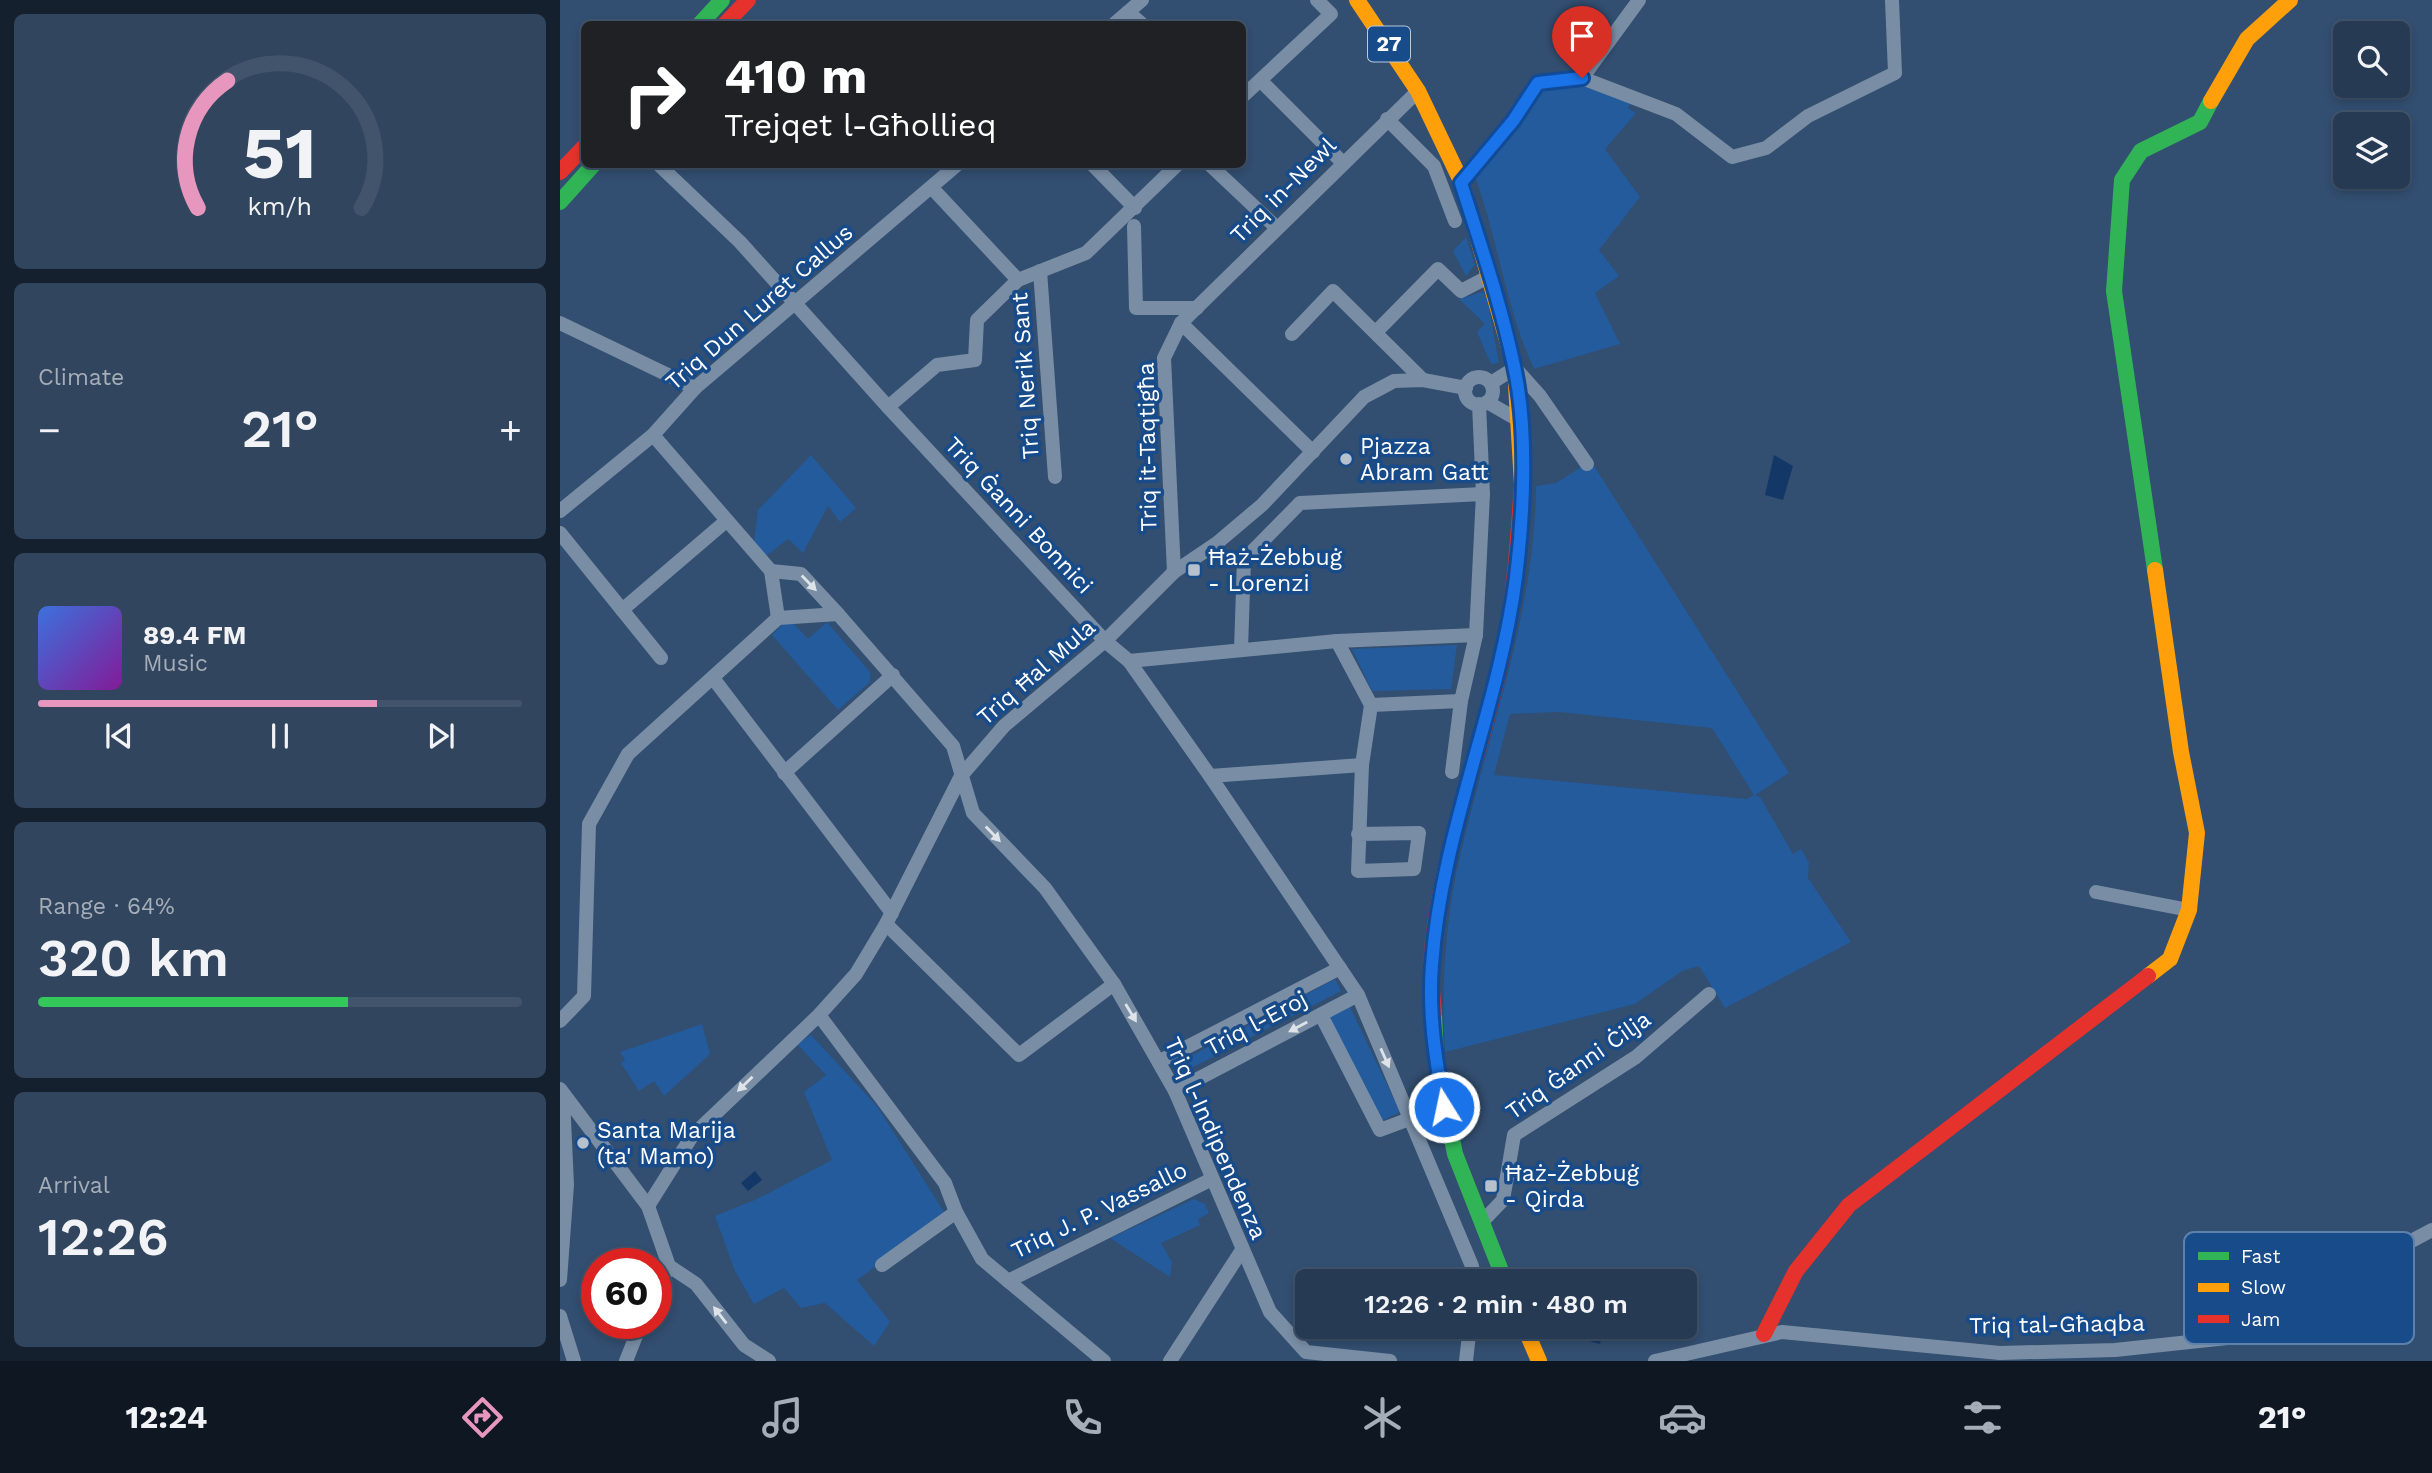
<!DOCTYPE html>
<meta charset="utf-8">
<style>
:root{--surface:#263a54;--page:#32455e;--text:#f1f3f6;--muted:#a4adb8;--line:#42546b;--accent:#e797bd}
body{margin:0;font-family:"Work Sans",sans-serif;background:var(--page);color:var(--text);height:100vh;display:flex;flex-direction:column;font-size:26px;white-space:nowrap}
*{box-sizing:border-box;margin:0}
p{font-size:23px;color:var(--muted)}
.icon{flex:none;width:38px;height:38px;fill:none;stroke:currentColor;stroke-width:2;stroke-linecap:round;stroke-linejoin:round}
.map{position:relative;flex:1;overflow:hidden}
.sheet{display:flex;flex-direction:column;gap:14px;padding:14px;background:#15202e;width:560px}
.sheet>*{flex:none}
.banner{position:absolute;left:21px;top:21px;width:665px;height:147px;border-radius:10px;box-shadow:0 4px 10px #0003,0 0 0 2px var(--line);background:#202124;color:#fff;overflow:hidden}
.controls{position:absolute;left:1773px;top:21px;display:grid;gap:14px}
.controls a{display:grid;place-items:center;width:77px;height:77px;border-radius:10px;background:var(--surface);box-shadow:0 4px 10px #0003,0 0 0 2px var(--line);font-size:35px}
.speed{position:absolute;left:21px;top:1248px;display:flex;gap:14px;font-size:35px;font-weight:700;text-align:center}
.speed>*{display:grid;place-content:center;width:91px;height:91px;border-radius:50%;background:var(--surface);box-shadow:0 4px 10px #0003,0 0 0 2px var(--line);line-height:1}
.speed .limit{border:10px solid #d22;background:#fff;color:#111}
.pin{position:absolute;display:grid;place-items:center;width:60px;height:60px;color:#fff;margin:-72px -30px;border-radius:50% 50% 50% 0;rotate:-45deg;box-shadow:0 0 7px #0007}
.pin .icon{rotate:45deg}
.me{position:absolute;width:77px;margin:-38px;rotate:350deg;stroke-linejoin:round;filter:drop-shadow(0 0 5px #0008)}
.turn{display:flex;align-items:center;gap:24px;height:147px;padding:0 28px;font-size:32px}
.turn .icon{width:91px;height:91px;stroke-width:2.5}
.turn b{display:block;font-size:49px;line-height:60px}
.big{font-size:52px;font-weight:600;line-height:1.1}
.sheet .card{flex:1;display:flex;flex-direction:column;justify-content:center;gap:10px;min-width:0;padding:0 24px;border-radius:10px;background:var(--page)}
.sheet .dial{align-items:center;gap:0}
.dial svg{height:182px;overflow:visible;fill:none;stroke:var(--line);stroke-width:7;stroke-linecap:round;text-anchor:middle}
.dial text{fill:var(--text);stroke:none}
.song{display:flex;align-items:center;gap:21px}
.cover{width:84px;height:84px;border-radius:10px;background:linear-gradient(135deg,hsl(220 70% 55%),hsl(290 70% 35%))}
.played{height:7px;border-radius:4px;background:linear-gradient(90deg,var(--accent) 70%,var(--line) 70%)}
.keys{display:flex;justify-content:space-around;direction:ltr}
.heat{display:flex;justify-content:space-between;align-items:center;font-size:38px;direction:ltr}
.charge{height:10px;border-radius:5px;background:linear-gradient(90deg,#34c759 64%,var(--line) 0)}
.trip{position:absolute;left:735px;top:1269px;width:402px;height:70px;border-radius:10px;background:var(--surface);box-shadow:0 4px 10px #0003,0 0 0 2px var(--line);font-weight:600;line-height:70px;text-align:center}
.tabs{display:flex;height:112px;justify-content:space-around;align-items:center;background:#0f1722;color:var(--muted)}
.tabs .icon{width:49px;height:49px}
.tabs .on{color:var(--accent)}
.tabs b{font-size:32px;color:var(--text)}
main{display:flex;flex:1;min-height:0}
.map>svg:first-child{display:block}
.green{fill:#235b9c;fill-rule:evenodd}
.water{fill:#133868}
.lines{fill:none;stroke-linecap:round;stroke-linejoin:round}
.street{stroke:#798ea5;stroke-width:14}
.fast{stroke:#30b455;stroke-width:16}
.slow{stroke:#ff9f0a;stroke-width:16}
.jam{stroke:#e5322d;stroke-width:16}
.oneway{fill:#dee3e8}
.route-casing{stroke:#114b97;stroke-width:18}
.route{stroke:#1a73e8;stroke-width:12}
.poi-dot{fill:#b7c1cd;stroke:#184b8a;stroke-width:2.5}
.labels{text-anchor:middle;stroke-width:7;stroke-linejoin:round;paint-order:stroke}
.shield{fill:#184b8a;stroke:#bac9dc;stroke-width:2}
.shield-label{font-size:21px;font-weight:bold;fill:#fff}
.street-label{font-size:23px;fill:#fff;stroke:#184b8a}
.poi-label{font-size:23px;fill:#fff;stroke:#184b8a;text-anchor:start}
.key{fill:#184b8a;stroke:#5d81ad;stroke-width:2}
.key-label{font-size:19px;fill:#fff}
</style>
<main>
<section class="sheet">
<div class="card dial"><svg viewBox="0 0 100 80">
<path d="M14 69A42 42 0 1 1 86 69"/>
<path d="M14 69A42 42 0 0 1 27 13" stroke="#e797bd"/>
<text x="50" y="56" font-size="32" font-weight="700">51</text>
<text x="50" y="72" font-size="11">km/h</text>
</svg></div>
<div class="card"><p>Climate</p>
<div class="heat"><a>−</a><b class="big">21°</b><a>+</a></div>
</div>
<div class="card">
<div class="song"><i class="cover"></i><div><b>89.4 FM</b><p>Music</p></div></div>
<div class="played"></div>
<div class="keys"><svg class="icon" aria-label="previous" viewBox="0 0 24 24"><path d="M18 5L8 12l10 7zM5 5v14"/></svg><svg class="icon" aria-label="pause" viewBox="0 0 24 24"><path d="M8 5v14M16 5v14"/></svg><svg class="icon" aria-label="next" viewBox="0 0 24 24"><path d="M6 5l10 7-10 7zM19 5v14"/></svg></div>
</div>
<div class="card"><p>Range · 64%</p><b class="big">320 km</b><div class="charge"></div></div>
<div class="card"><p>Arrival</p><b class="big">12:26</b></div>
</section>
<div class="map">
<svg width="1872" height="1361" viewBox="0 0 1872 1361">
<rect width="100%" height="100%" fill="#324e70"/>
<g class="green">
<path d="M1023,85L1073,100L1068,108L1076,113L1045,149L1080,197L1039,250L1059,276L1035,293L1060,344L974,369C946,309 938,241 916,179C927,157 963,98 985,88C995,84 1011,85 1023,85Z"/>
<polygon points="906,237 915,265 906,276 893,251"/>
<polygon points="922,292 927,297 939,363 931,364 917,332 925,324 899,299"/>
<polygon points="251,455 296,508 280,522 268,506 243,553 228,539 206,556 194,542 198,510"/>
<path d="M1031,461L1229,773L1195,795L1200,797L1233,854L1241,849L1249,863L1248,878L1291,942L1165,1008L1139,966L1122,971L1075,1004L885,1052C881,987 885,920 900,856C928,733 975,614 976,486L996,483ZM999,712L1152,728L1194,795L1187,799L934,775L950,714Z"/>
<polygon points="439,482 441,501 436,502 422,483"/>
<polygon points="267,622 310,672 310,682 278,710 212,635 223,624 234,624 248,639"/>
<polygon points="897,645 891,689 812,691 792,649"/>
<polygon points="775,979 781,991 620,1074 616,1064"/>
<polygon points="790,1007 840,1112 820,1122 769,1017"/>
<polygon points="142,1024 150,1054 104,1096 94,1081 79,1091 61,1063 65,1060 60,1052"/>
<polygon points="251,1035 317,1106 386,1215 297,1280 330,1322 314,1346 265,1303 241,1308 224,1288 194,1304 175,1271 155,1216 197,1199 272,1160 244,1092 266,1075 237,1044"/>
<polygon points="634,1199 645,1204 649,1213 638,1219 640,1225 601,1243 612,1262 610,1277 550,1238"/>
</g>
<g class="water">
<polygon points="1214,455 1233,466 1223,500 1205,495"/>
<polygon points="195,1171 202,1180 188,1191 181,1183"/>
<polygon points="1031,1327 1044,1327 1040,1344 1026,1340"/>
</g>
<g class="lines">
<g class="street">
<polyline points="568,12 582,24"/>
<polyline points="554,24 582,0"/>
<polyline points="1022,78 1079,0"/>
<polyline points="701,81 783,163"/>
<polyline points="682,97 771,14 757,0"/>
<polyline points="827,119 874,166 895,221"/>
<polyline points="98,164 180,242 328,407 545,641 569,661 650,776 798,995 912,1266 914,1281"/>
<polyline points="532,164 575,208"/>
<polyline points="649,164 717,228"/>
<polyline points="902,183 953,121 978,83 1022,78 1116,114 1172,157 1206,148 1248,116 1335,73 1332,0"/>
<polyline points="372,188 458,280"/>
<polyline points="574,226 576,308 637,308"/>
<polyline points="480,271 495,477"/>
<polyline points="0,323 135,388"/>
<polyline points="621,323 753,452"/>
<polyline points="816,332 878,269 901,291 930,276"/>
<polyline points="732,334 773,291 863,380"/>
<circle cx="919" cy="391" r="14"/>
<polyline points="931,383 955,368 980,396 1027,464"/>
<polyline points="927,402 960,421"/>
<polyline points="328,407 377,365 415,360 417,320 458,280 526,253 618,164"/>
<polyline points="93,435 211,571 218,618 278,614 393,746 413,813 485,888 554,984 615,1091 710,1312 746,1352 830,1361"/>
<polyline points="0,511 93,435 135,388 398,164"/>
<polyline points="0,533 101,658"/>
<polyline points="211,571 241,574 278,614"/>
<polyline points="614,572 604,358 621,323 858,91"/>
<polyline points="62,610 165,522"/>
<polyline points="777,641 811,705 802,765 798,871 854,869 859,833 798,834"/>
<polyline points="681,649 684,560 740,503 923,494"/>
<polyline points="569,661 777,641 916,635"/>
<polyline points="153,678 332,913"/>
<polyline points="811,705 901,701"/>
<polyline points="892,772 901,701 916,635 923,494 919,404"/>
<polyline points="224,773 333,675"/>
<polyline points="650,776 802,765"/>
<polyline points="1536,892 1629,910"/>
<polyline points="326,924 459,1055 554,984"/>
<polyline points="259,1015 385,1183 396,1212 422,1259 544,1361"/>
<polyline points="761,1015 820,1130 852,1118"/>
<polyline points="0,1021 24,996 29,824 68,754 218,618"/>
<polyline points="600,1061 780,968"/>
<polyline points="0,1089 88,1206 109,1266 136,1284 184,1345 209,1361"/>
<polyline points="615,1091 798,995"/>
<polyline points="88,1206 132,1136 259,1015 296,974 326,924 401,776 444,726 545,641 614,572 657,543 702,505 804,397 834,381 863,380 906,388"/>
<polyline points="922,1222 943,1200 954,1135 1076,1057 1149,994"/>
<polyline points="322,1265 396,1212"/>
<polyline points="0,1280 7,1185 3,1097"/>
<polyline points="448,1281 650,1180"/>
<polyline points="96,1292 109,1266"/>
<polyline points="0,1316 14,1361"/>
<polyline points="66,1361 81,1323"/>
<polyline points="610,1361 682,1250"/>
<polyline points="906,1361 910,1326"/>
<polyline points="1095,1361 1222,1332 1440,1353 1555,1350 1723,1332 1812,1262 1872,1230"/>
</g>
<g class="fast">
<polyline points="140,24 162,0"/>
<polyline points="0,202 34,164"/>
<polyline points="1595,570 1554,291 1562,180 1581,151 1640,122 1651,101"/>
<polyline points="874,1013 876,1059 895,1154 945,1281"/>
</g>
<g class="slow">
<polyline points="797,0 858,91 902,183 955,368 962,484"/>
<polyline points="1651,101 1687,39 1730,0"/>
<polyline points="1588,976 1610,959 1629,910 1637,833 1621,752 1595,570"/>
<polyline points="964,1326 979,1361"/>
</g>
<g class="jam">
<polyline points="165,24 188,0"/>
<polyline points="0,172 24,147"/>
<path d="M874,1013C873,997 870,981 871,965C877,857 923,754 944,648C955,594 958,539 962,484"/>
<polyline points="1204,1334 1236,1271 1289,1205 1588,976"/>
</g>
</g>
<defs><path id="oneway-solid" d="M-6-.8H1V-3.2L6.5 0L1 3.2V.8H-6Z" transform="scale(1.75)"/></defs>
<g class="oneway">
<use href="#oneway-solid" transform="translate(249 583) rotate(46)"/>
<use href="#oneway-solid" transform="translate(433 834) rotate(46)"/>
<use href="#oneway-solid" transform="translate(571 1013) rotate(59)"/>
<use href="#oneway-solid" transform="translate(738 1027) rotate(152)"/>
<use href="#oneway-solid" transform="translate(825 1058) rotate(66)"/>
<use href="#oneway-solid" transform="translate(185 1084) rotate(136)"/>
<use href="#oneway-solid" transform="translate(160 1315) rotate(-128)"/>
</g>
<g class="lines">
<g class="route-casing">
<path id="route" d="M884,1107C876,1061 868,1013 872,965C881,833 939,709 956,577C964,513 968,429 954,366C941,304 920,243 901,183L953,121L978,83L1022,78"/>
</g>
<use href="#route" class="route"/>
</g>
<g class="poi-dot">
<circle cx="786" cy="459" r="7"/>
<rect x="627" y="563" width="14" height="14" rx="3.5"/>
<circle cx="23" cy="1143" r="7"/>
<rect x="924" y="1179" width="14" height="14" rx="3.5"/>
</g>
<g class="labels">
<rect class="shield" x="808" y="26.5" width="42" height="35" rx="5"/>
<g class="shield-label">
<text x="829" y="51">27</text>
</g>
<g class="street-label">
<text transform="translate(723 190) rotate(-45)" y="8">Triq in-Newl</text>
<text transform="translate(199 307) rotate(-41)" y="8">Triq Dun Luret Callus</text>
<text transform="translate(465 376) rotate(-94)" y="8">Triq Nerik Sant</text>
<text transform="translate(587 447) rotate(-91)" y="8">Triq it-Taqtigħa</text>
<text transform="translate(459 515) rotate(47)" y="8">Triq Ġanni Bonnici</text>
<text transform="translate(476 672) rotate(-41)" y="8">Triq Ħal Mula</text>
<text transform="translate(696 1023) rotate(-28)" y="8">Triq l-Eroj</text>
<text transform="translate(1018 1065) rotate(-35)" y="8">Triq Ġanni Ċilja</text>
<text transform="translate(656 1138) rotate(66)" y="8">Triq l-Indipendenza</text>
<text transform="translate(539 1210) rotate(-26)" y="8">Triq J. P. Vassallo</text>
<text transform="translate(1497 1324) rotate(-1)" y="8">Triq tal-Għaqba</text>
</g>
<g class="poi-label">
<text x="800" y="454">Pjazza<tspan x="800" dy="26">Abram Gatt</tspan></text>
<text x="648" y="565">Ħaż-Żebbuġ<tspan x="648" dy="26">- Lorenzi</tspan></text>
<text x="37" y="1138">Santa Marija<tspan x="37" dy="26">(ta' Mamo)</tspan></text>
<text x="945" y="1181">Ħaż-Żebbuġ<tspan x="945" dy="26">- Qirda</tspan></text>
</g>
</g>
<rect x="1624" y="1232" width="230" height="112" rx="10" class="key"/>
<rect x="1638" y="1252" width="31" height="8" fill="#30b455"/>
<rect x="1638" y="1283" width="31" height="9" fill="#ff9f0a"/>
<rect x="1638" y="1315" width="31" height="8" fill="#e5322d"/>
<g class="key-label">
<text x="1681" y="1263">Fast</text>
<text x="1681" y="1294">Slow</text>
<text x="1681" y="1326">Jam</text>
</g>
</svg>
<div class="controls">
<a><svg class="icon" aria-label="search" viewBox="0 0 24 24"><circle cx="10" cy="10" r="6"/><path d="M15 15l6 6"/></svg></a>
<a><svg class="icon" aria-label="layers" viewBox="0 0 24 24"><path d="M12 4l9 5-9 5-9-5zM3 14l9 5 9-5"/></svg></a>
</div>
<div class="speed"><div class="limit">60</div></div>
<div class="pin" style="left:1022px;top:78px;background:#d93025"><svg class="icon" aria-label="arrive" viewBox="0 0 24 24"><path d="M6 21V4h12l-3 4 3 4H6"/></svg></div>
<svg class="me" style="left:884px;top:1107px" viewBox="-20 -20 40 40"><circle r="17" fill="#1a73e8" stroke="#fff" stroke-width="3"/><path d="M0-11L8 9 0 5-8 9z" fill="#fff"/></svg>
<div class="trip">12:26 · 2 min · 480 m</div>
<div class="banner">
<div class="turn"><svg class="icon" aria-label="right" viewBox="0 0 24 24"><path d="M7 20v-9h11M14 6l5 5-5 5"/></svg><div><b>410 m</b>Trejqet l-Għollieq</div></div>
</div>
</div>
</main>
<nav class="tabs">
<b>12:24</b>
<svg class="icon on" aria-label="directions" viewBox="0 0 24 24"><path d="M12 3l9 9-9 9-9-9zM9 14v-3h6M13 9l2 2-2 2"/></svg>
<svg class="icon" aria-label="music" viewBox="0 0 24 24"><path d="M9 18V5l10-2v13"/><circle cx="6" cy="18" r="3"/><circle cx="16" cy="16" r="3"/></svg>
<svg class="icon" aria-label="phone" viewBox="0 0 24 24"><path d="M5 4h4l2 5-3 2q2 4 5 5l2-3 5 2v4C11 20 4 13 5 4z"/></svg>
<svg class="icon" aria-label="climate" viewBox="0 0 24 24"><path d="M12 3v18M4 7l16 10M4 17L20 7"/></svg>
<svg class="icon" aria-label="car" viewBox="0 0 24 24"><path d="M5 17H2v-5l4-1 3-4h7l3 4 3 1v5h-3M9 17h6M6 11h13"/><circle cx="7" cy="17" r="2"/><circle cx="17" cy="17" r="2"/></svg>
<svg class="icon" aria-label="filters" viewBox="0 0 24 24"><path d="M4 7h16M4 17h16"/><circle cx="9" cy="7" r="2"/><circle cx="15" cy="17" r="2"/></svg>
<b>21°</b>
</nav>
